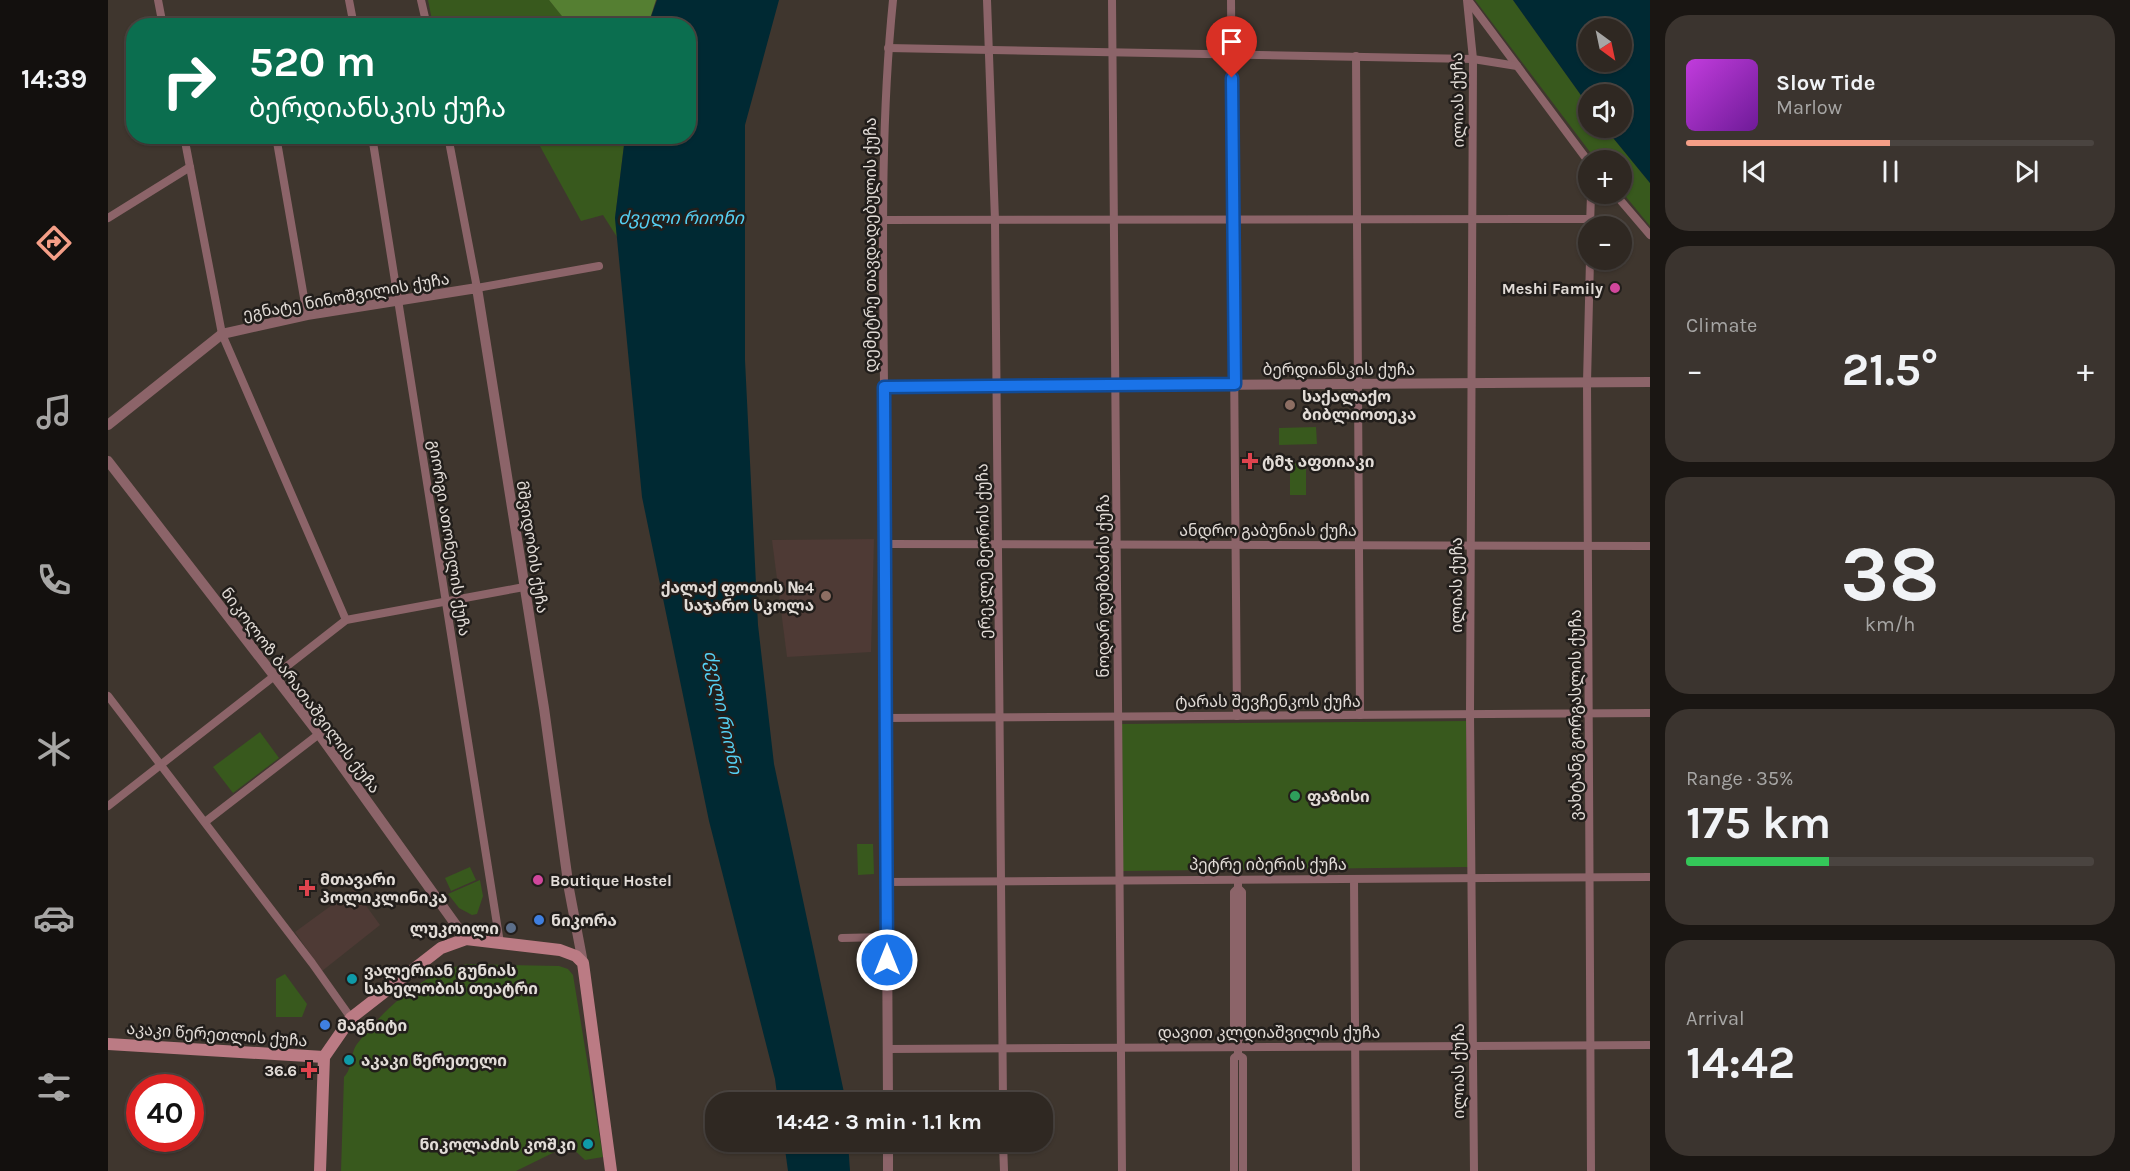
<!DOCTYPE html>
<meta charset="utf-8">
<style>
:root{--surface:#2f2822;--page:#3b342f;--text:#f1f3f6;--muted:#a7a6a5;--line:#4a4440;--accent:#f49e87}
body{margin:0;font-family:Karla,"Noto Sans Georgian",sans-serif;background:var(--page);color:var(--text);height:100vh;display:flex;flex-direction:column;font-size:22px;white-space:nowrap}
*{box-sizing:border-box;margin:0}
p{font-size:20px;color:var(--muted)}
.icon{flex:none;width:33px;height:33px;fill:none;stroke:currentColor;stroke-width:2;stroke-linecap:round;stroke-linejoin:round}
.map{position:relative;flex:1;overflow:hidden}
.sheet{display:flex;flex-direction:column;gap:15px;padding:15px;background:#1a1613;width:480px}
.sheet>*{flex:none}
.guide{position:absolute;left:18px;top:18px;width:570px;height:126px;border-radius:24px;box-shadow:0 2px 4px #0004,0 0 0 2px var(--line);background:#0b6e4f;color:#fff;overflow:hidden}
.needle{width:39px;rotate:147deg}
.buttons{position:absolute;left:1470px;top:18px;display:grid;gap:12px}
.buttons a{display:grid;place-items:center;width:54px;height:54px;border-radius:50%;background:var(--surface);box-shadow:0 2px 4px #0004,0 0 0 2px var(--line);font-size:30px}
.speed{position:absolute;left:18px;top:1074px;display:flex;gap:12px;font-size:30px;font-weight:700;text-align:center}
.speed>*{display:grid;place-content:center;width:78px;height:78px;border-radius:50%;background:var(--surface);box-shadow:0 2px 4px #0004,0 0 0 2px var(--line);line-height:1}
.speed .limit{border:9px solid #d22;background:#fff;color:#111}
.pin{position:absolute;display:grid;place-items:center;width:51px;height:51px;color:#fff;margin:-62px -26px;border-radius:50% 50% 50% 0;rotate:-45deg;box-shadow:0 0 6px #0007}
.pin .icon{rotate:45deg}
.me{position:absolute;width:66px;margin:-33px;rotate:0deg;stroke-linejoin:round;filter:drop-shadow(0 0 4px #0008)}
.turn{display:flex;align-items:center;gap:21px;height:126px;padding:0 24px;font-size:27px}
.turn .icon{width:78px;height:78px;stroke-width:2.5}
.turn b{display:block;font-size:42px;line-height:51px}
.big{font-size:45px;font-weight:700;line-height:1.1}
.sheet .card{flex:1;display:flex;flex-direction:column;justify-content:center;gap:9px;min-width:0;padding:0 21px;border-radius:24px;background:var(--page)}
.sheet .dial{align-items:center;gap:0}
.dial b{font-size:78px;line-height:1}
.song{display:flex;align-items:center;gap:18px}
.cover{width:72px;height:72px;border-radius:9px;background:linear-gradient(135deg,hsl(290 70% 55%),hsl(280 70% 35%))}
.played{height:6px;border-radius:3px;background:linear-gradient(90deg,var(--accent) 50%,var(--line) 50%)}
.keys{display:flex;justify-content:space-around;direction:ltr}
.heat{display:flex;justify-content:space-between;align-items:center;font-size:33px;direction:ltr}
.charge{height:9px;border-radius:4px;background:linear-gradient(90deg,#34c759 35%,var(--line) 0)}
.trip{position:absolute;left:597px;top:1092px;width:348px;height:60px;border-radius:24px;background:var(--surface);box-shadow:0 2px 4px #0004,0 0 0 2px var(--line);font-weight:700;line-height:60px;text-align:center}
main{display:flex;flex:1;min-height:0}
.menu{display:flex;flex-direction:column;width:108px;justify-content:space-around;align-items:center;background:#13100e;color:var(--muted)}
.menu .icon{width:42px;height:42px}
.menu .current{color:var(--accent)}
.menu b{font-size:27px;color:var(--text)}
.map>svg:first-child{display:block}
.education{fill:#4e3a35}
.green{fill:#38591d}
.forest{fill:#557f32}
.water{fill:#002933;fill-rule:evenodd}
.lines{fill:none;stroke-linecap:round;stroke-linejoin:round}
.minor{stroke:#8c6469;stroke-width:8}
.tertiary{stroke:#8c6469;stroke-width:10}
.secondary{stroke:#bb7b84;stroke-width:12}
.route-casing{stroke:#114b97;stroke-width:15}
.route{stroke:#1a73e8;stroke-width:10}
.hotel-dot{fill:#d1479c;stroke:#221e1b;stroke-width:2}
.education-dot{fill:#8d6e63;stroke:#221e1b;stroke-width:2}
.health-dot{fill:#e0444e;stroke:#221e1b;stroke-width:2}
.leisure-dot{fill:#2e9e5b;stroke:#221e1b;stroke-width:2}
.shop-dot{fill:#3f7fe0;stroke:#221e1b;stroke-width:2}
.service-dot{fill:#5c6f8a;stroke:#221e1b;stroke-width:2}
.culture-dot{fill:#0f9aa8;stroke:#221e1b;stroke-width:2}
.labels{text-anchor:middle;stroke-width:5;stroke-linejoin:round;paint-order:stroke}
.street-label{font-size:16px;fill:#e2dcd7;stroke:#221e1b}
.poi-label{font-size:16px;font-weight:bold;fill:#e2dcd7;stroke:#221e1b;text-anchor:start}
.water-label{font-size:18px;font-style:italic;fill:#55d0f3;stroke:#221e1b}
</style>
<main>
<nav class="menu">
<b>14:39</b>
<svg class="icon current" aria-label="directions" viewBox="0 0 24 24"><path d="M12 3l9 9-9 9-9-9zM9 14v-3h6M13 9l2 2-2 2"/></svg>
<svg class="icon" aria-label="music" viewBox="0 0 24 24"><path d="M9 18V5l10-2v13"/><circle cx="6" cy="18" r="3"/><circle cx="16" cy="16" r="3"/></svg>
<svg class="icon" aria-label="phone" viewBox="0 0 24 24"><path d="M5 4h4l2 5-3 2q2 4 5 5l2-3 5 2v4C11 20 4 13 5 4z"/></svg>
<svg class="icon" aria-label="climate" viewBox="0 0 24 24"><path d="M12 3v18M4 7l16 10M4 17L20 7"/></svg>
<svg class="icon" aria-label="car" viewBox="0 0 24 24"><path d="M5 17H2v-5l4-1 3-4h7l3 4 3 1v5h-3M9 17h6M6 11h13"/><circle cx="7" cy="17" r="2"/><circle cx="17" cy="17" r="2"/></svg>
<svg class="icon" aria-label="filters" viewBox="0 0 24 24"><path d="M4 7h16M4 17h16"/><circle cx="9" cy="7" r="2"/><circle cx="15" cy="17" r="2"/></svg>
</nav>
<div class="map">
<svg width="1542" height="1171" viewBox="0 0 1542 1171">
<rect width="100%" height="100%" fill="#3f362e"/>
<g class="education">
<polygon points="766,539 763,652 679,657 664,540"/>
<polygon points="246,889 272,925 214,971 187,932"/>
</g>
<g class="green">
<polygon points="320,0 441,0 462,25 325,25"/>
<polygon points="1367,0 1405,0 1480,105 1480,128 1497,128 1542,183 1542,226 1514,192 1514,160 1488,160"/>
<polygon points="427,137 517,137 507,218 509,237 495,215 473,221"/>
<polygon points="1208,427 1209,444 1171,445 1171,428"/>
<rect x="1182" y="463" width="16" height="32"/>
<polygon points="1358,721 1360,867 1015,871 1014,724"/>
<polygon points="152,732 171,758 125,793 105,767"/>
<polygon points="749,844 765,844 766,874 750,875"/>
<polygon points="362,867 368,880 343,891 337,878"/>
<polygon points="372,880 375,896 369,914 364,915 351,908 340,894"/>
<path d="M360,964L451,966L460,969L465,975L495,1157L477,1160L461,1145L408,1171H233L236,1077C245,1068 242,1053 249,1044C275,1010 316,971 360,964Z"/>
<polygon points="177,974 199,1004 194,1017 168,1017 168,979"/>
</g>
<polygon class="forest" points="441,0 548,0 540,25 462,26"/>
<g class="water">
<polygon points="549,0 671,0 637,125 637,360 650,625 666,764 738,1102 670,1102 667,1079 601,821 534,497 507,218 517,137 580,136 580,26 540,25"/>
<path d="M1405,0H1542V183L1497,128H1514V94H1480V105ZM1480,28H1514V62H1480Z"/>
<polygon points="676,1142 740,1142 742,1171 680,1171"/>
</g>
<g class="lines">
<g class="minor">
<polyline points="50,0 55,26"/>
<polyline points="241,0 246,26"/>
<polyline points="313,0 319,26"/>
<polyline points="879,0 887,220 895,1102"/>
<polyline points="1004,0 1014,1171"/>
<polyline points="1123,0 1129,716"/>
<polyline points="1359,0 1365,59 1362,714 1366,1171"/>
<polyline points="1360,0 1480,161"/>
<polyline points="780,48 1365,59 1409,66"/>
<polyline points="1248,56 1252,715"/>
<polyline points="76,136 114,334 238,620"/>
<polyline points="168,136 199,315"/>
<polyline points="264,136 392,943"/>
<polyline points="340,136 369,288 491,266"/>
<polyline points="1507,194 1542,235"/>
<polyline points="0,218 82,167"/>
<polyline points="775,220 1483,219"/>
<polyline points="1482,226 1483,194"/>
<polyline points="1482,260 1479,382 1483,1171"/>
<path d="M776,387C775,258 772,128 785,0"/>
<polyline points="777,544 1542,546"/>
<polyline points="0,696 204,963 243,1018"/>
<polyline points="778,718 1542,713"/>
<polyline points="0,806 238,620 416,587"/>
<polyline points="97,822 211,734"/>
<polyline points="1246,879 1248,1171"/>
<polyline points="1130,880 1130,888 1134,892 1134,1036 1130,1039 1130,1055 1135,1058 1135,1171"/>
<polyline points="778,882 1542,877"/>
<polyline points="1130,888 1126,892 1126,1034 1130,1039"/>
<polyline points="734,938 779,937"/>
<polyline points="780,1049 1542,1045"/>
<polyline points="895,1142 896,1171"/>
<polyline points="1126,1171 1126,1058 1130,1055"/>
</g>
<g class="tertiary">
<polyline points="0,425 114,334 199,315 369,288 436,708 461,889 475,963"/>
<polyline points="0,461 211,734 358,939"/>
<polyline points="780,1102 776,387 1542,382"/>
<polyline points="780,1171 780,1142"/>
</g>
<g class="secondary">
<polyline points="0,1044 216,1057"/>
<polyline points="212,1171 216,1057 243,1018 333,948 358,939 452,950 468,956 475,963 503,1171"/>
</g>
</g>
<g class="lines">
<g class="route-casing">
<polyline id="route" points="779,960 776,387 1127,384 1124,78"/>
</g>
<use href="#route" class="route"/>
</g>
<g class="hotel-dot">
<circle cx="1507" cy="288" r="6"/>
<circle cx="430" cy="880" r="6"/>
</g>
<g class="education-dot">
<circle cx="1182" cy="405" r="6"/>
<circle cx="718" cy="596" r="6"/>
</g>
<g class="health-dot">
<path d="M1139 452h6v6h6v6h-6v6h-6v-6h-6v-6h6z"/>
<path d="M196 879h6v6h6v6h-6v6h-6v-6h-6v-6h6z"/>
<path d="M198 1061h6v6h6v6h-6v6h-6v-6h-6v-6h6z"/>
</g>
<circle class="leisure-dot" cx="1187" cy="796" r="6"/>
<g class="shop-dot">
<circle cx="431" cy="920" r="6"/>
<circle cx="217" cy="1025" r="6"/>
</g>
<circle class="service-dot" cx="403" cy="928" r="6"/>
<g class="culture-dot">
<circle cx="244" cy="979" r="6"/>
<circle cx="241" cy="1060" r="6"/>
<circle cx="480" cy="1144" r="6"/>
</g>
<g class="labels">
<g class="street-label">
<text transform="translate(1349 100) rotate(-91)" y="6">ილიას ქუჩა</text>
<text transform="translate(762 245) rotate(-90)" y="6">დემეტრე თავდადებულის ქუჩა</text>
<text transform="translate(238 296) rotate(-10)" y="6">ეგნატე ნინოშვილის ქუჩა</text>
<text x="1231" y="375">ბერდიანსკის ქუჩა</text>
<text x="1160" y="536">ანდრო გაბუნიას ქუჩა</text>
<text transform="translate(342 538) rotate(81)" y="6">გიორგი ათონელის ქუჩა</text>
<text transform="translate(425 547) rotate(81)" y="6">მშვიდობის ქუჩა</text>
<text transform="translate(875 551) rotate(-91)" y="6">ერეკლე მეორის ქუჩა</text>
<text transform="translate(1348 585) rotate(-90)" y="6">ილიას ქუჩა</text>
<text transform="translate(995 586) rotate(-90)" y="6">ნოდარ დუმბაძის ქუჩა</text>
<text transform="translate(193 690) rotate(53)" y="6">ნიკოლოზ ბარათაშვილის ქუჩა</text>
<text x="1160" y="707">ტარას შევჩენკოს ქუჩა</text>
<text transform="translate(1467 715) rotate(-90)" y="6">ვახტანგ გორგასლის ქუჩა</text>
<text x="1160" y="870">პეტრე იბერის ქუჩა</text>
<text x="1161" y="1038">დავით კლდიაშვილის ქუჩა</text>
<text transform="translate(109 1034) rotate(4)" y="6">აკაკი წერეთლის ქუჩა</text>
<text transform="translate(1350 1071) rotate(-90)" y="6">ილიას ქუჩა</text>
</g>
<g class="poi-label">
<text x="1495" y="294" text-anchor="end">Meshi Family</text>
<text x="1194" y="402">საქალაქო<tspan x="1194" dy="18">ბიბლიოთეკა</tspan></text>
<text x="1154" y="467">ტმჯ აფთიაკი</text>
<text x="706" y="593" text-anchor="end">ქალაქ ფოთის №4<tspan x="706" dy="18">საჯარო სკოლა</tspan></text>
<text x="1199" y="802">ფაზისი</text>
<text x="212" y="885">მთავარი<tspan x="212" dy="18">პოლიკლინიკა</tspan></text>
<text x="442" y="886">Boutique Hostel</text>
<text x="443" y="926">ნიკორა</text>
<text x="391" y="934" text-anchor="end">ლუკოილი</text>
<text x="256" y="976">ვალერიან გუნიას<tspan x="256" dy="18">სახელობის თეატრი</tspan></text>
<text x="229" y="1031">მაგნიტი</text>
<text x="253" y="1066">აკაკი წერეთელი</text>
<text x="189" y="1076" text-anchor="end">36.6</text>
<text x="468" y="1150" text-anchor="end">ნიკოლაძის კოშკი</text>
</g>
<g class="water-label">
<text x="573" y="224">ძველი რიონი</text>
<text transform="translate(615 712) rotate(78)" y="6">ძველი რიონი</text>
</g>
</g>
</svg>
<div class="buttons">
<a><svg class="needle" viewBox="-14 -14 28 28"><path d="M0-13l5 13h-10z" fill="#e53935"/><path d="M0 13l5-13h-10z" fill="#a7a6a5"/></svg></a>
<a><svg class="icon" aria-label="sound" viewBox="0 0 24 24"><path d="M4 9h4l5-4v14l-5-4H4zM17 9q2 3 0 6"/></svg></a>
<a>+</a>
<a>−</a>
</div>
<div class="speed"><div class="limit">40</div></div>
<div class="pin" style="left:1124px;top:78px;background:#d93025"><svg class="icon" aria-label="arrive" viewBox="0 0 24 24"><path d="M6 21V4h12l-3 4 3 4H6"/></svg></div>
<svg class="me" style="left:779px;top:960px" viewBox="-20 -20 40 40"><circle r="17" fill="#1a73e8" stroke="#fff" stroke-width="3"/><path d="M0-11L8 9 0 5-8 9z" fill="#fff"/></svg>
<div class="trip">14:42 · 3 min · 1.1 km</div>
<div class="guide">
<div class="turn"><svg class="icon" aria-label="right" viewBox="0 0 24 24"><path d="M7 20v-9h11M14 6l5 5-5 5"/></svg><div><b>520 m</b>ბერდიანსკის ქუჩა</div></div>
</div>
</div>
<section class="sheet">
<div class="card">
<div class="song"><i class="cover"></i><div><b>Slow Tide</b><p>Marlow</p></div></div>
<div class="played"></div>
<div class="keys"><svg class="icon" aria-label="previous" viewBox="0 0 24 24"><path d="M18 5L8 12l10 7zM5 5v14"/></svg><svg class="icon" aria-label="pause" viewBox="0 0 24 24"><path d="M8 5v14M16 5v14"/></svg><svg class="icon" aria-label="next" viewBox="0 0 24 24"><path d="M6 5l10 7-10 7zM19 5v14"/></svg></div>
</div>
<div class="card"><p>Climate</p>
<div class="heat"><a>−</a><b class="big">21.5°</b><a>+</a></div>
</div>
<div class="card dial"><b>38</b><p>km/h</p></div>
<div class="card"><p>Range · 35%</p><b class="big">175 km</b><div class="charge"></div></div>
<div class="card"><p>Arrival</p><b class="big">14:42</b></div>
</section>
</main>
